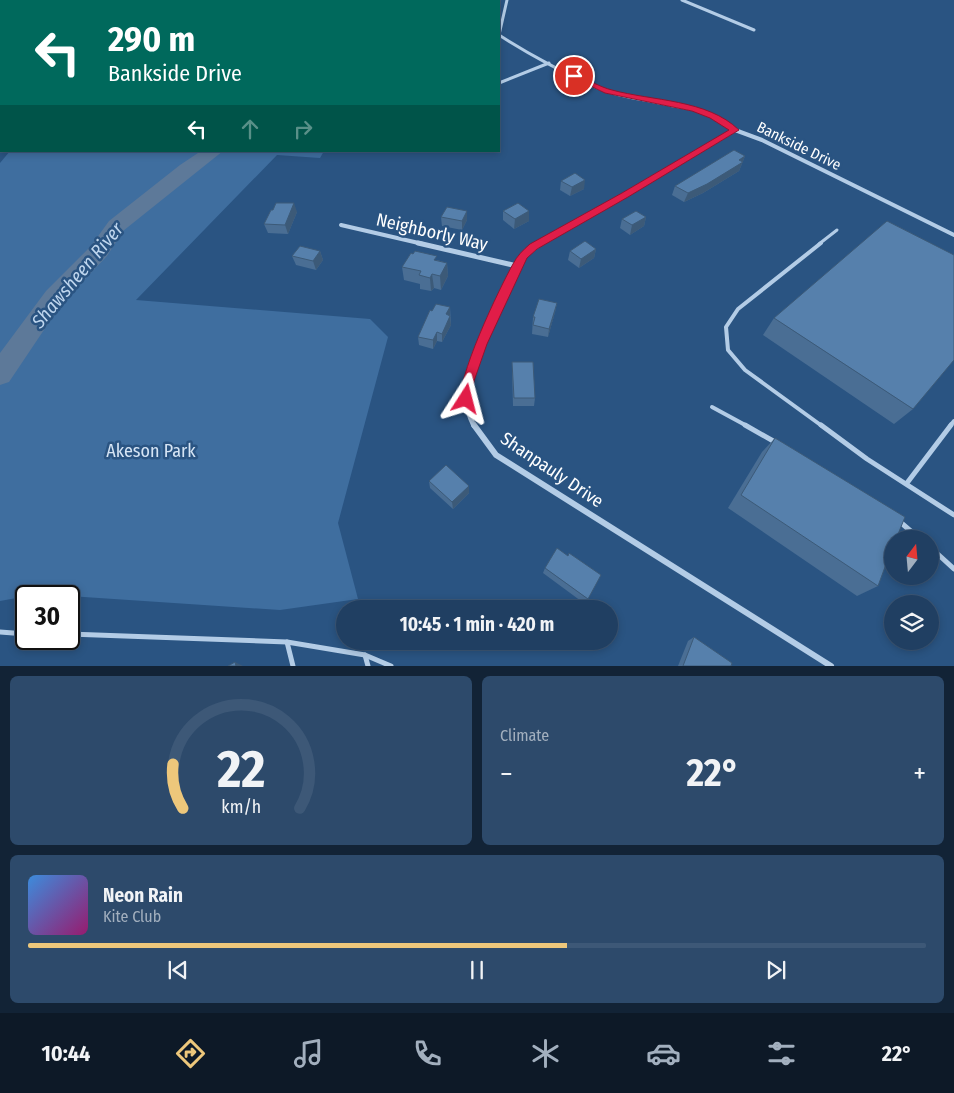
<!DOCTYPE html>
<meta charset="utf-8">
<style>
:root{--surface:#203f62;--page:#2d4a6b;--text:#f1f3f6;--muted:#a2afbe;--line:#3d5877;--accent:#edc77b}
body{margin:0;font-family:"Fira Sans Condensed",sans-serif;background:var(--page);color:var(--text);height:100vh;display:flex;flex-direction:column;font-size:19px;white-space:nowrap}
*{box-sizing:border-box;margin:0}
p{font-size:16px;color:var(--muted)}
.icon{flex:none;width:28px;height:28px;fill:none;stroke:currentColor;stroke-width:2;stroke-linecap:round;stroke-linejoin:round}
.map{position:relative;height:666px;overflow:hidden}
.side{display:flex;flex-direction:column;gap:10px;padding:10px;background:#122336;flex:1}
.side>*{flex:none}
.hud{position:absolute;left:0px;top:0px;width:500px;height:152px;box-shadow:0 2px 8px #0003,0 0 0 1px var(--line);background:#00695c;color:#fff;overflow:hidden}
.needle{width:32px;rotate:16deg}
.controls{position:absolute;left:884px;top:530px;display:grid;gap:10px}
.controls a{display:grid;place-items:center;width:55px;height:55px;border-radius:50%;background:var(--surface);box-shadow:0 2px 8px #0003,0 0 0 1px var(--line);font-size:25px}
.speed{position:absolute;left:15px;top:585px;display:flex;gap:10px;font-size:25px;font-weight:700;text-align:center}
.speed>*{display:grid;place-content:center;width:65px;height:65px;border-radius:50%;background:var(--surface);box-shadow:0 2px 8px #0003,0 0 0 1px var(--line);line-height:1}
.speed .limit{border:2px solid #111;border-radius:8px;background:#fff;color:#111}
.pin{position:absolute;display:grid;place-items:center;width:42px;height:42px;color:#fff;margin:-21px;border:2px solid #fff;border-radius:50%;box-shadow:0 1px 5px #0007}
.me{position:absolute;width:55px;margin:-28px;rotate:9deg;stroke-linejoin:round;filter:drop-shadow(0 0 4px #0008)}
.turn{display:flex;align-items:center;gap:18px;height:105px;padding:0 25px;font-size:22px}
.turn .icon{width:65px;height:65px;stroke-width:2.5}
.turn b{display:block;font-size:35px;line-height:42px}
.lanes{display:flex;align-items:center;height:48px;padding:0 25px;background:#0003;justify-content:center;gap:25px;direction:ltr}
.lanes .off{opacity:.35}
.big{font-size:38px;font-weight:700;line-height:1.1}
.side .tile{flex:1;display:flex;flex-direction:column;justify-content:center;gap:8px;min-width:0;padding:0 18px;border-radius:8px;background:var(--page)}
.side .dial{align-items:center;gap:0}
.dial svg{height:130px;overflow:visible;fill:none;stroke:var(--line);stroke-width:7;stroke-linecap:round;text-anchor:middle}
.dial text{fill:var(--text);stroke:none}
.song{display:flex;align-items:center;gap:15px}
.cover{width:60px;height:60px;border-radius:8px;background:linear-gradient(135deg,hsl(210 70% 55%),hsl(320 70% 35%))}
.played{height:5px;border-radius:2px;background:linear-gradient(90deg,var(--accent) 60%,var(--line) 60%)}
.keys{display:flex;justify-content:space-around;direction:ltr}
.heat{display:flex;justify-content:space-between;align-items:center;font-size:28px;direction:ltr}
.side .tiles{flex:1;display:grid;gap:10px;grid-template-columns:1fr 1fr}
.tile:last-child{grid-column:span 2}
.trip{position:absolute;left:336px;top:600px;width:282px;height:50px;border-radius:25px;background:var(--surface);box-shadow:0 2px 8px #0003,0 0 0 1px var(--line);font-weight:700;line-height:50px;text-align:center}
.menu{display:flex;height:80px;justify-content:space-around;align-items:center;background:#0d1927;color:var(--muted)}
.menu .icon{width:35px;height:35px}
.menu .current{color:var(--accent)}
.menu b{font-size:22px;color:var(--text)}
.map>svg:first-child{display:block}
.green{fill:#3f6e9f}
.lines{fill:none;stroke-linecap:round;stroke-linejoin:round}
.river{fill:#5d7999;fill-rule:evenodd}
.service-far2{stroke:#b3cce6;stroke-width:3}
.service-far1{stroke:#b3cce6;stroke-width:4}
.service{stroke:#b3cce6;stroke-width:5}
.minor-far3{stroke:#b3cce6;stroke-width:3}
.minor-far2{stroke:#b3cce6;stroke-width:4}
.minor-far1{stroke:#b3cce6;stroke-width:5}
.minor{stroke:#b3cce6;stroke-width:6}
.wall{fill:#4a6e94}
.shaded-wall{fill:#3c5a78}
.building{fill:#5680ac;stroke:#3c5a78}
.route{fill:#e11d48;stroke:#92132f}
.labels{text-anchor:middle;stroke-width:5;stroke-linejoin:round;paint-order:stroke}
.far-street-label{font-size:15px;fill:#fff;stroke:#2a5482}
.street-label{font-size:18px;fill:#fff;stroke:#2a5482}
.park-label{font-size:18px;fill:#d6e5f5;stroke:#2a5482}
.water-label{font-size:19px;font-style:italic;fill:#bfd6ee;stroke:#2a5482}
</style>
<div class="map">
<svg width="954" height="666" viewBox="0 0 954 666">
<rect width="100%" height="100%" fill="#2a5482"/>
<polygon class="green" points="10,151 324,151 320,158 277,155 136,300 370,319 388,337 338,523 358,599 280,610 69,596 33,595 0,601 0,163"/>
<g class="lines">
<polygon class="river" points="201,151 223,151 123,231 107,256 62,303 9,382 0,385 0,353 46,291 91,246 109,221 180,165"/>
<polyline class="service-far2" points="819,244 837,230"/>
<g class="service-far1">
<polyline points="821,243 738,309 726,327 728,350 745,370 822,426"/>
<polyline points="712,407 747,426"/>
<polyline points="950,426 954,421"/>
</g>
<g class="service">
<polyline points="745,425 775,442"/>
<polyline points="821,425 867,459 954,515"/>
<polyline points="907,483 951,425"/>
<polyline points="899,521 920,539"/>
<polyline points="930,547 954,569"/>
<polyline points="0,632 26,634"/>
<polyline points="69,634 287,642 365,655 391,666"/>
<polyline points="287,642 293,666"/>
<polyline points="365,655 368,666"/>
</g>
<g class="minor-far3">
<path d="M507,0L499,35C527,53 567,75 598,88C623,98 651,101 677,106"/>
<polyline points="682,0 754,30"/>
<polyline points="28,1 30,0"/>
<polyline points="499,83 549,63"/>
</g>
<g class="minor-far2">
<polyline points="671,105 694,109 713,116 735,130 762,140 954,235"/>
<polyline points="341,225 423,244"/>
<polyline points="539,244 735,130"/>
</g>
<g class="minor-far1">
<polyline points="418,243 517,266"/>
<path d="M474,426C470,418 467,409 466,400C464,363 500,300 517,266L524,256L541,243"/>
</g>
<polyline class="minor" points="474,425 496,455 831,666"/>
</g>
<g class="wall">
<polygon points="745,156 739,171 703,193 684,202 672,195 675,186"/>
<polygon points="561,181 584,189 570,196 560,190"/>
<polygon points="273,210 297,212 288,234 268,233 264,224"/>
<polygon points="467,211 467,220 462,230 442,226 441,217"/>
<polygon points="503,211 529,211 529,221 514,229 503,220"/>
<polygon points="646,217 644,226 630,235 620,228 622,219"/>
<polygon points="596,249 594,258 579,268 568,260 570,251"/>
<polygon points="320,251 323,260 316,270 296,265 292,256"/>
<polygon points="437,260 447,263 448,276 441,290 434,288 431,291 420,289 420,284 404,280 402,267"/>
<polygon points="557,303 555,312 548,337 532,334 533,317"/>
<polygon points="450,307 451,325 442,342 437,341 433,349 419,345 418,337 432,311"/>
<polygon points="774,318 913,409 894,424 763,335"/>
<polygon points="512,362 535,398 534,406 513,406 512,371"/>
<polygon points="775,438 878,586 857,596 728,508 762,452"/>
<polygon points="429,481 469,493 453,509 430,488"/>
<polygon points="545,568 588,599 585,604 543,573"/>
<polygon points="694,637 731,666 678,666 688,641"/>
</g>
<g class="shaded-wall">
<polygon points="745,156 739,171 703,193 684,202 688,193"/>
<polygon points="585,180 584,189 570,196 572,187"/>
<polygon points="294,203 297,212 288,234 285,225"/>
<polygon points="467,211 467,220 462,230 462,221"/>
<polygon points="529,211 529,221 514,229 515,219"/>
<polygon points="646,217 644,226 630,235 632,225"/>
<polygon points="596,249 594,258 579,268 581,259"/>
<polygon points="320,251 323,260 316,270 313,261"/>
<polygon points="447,263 448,276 441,290 440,276"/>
<polygon points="432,274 434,288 431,291 430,278"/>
<polygon points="557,303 555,312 548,337 549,329"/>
<polygon points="450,307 450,316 446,314"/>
<polygon points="450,316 451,325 442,342 442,334"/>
<polygon points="437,332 437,341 433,349 433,340"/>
<polygon points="469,486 469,493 453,509 452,502"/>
<polygon points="235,662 243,666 236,666"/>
</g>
<g class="building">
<polygon points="734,150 745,156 739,160 743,162 707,184 688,193 675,186"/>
<polygon points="575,173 585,180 572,187 561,181"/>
<polygon points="276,203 294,203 285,225 264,224 271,210 273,210"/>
<polygon points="518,203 529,211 515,219 503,211"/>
<polygon points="447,207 467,211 462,221 441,217"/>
<polygon points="636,211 646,217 632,225 622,219"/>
<polygon points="887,221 954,255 954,360 913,409 774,318"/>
<polygon points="585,241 596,249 581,259 570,251"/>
<polygon points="300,246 320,251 313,261 292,256"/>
<polygon points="415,251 437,256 434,260 447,263 440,276 432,274 430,278 419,275 421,271 402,267 411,253 413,254"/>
<polygon points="539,299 557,303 549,329 533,325 535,317 533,317"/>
<polygon points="436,304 450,307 446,314 450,316 442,334 437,332 433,340 418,337 430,310 432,311"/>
<polygon points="512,362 533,362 535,398 514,398"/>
<polygon points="775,438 905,517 896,539 892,539 892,548 878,586 741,495"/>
<polygon points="446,465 469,486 452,502 429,481"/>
<polygon points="557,548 568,556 569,553 601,575 588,599 545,568"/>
<polygon points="694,637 732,663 731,666 683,666"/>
<polygon points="235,662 236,666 228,666"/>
</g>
<path class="route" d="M572,74H577C588,80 600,87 612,90C652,101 707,99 739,130L628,197L537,249L527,258L487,344L474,381L471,403L466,404L462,403C453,384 501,285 513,264C517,256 523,250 530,244L622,193L729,130L710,118L692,111L605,93L572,77Z"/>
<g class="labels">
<g class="far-street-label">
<text transform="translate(799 146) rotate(26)" y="5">Bankside Drive</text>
</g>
<g class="street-label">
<text transform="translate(432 232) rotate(13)" y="6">Neighborly Way</text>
<text transform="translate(552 470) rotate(34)" y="6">Shanpauly Drive</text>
</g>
<g class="park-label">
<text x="151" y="457">Akeson Park</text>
</g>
<g class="water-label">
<text transform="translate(77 275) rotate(-50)" y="7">Shawsheen River</text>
</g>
</g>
</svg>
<div class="controls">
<a><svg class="needle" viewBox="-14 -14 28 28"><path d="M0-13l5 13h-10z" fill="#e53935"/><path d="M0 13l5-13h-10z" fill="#a2afbe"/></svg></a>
<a><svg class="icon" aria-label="layers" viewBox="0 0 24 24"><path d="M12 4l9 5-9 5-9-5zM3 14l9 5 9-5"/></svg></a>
</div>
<div class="speed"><div class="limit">30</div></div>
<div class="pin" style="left:574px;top:76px;background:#d93025"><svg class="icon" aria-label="arrive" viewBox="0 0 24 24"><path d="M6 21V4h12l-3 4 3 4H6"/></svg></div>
<svg class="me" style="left:466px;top:399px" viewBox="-20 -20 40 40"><path d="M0-17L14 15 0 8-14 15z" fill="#e11d48" stroke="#fff" stroke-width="4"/></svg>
<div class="trip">10:45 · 1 min · 420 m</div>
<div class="hud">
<div class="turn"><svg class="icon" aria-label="left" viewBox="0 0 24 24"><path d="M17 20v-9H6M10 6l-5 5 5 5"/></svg><div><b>290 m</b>Bankside Drive</div></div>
<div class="lanes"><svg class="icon" aria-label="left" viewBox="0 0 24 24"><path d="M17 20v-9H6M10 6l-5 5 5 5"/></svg><svg class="icon off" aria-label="ahead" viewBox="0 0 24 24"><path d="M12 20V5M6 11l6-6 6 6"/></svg><svg class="icon off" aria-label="right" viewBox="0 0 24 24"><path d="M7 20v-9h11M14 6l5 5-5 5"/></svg></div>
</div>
</div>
<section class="side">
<div class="tiles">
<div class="tile dial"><svg viewBox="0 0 100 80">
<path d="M14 69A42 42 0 1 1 86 69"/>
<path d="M14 69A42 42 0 0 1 8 42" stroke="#edc77b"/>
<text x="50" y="56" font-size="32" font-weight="700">22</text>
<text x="50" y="72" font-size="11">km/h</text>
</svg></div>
<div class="tile"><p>Climate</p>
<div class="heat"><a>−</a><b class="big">22°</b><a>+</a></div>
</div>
<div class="tile">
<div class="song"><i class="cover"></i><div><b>Neon Rain</b><p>Kite Club</p></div></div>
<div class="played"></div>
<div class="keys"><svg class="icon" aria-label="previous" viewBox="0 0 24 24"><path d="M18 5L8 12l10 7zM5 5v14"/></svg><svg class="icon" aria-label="pause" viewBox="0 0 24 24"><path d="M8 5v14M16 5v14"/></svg><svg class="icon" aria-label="next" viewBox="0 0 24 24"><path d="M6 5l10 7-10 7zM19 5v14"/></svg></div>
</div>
</div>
</section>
<nav class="menu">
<b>10:44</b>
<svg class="icon current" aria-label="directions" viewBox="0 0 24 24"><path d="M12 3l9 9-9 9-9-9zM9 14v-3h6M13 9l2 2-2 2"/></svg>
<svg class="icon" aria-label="music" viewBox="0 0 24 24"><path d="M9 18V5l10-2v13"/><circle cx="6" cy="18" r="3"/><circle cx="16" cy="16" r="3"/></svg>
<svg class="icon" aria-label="phone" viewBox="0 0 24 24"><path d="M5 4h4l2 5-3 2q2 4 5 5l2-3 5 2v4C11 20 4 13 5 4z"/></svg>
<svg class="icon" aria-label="climate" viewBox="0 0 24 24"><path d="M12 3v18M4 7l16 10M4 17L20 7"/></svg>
<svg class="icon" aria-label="car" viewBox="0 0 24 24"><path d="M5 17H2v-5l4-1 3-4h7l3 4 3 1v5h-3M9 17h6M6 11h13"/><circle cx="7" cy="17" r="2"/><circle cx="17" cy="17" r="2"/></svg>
<svg class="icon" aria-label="filters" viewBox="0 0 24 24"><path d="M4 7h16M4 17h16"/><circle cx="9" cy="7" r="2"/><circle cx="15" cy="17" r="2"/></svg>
<b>22°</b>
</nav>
